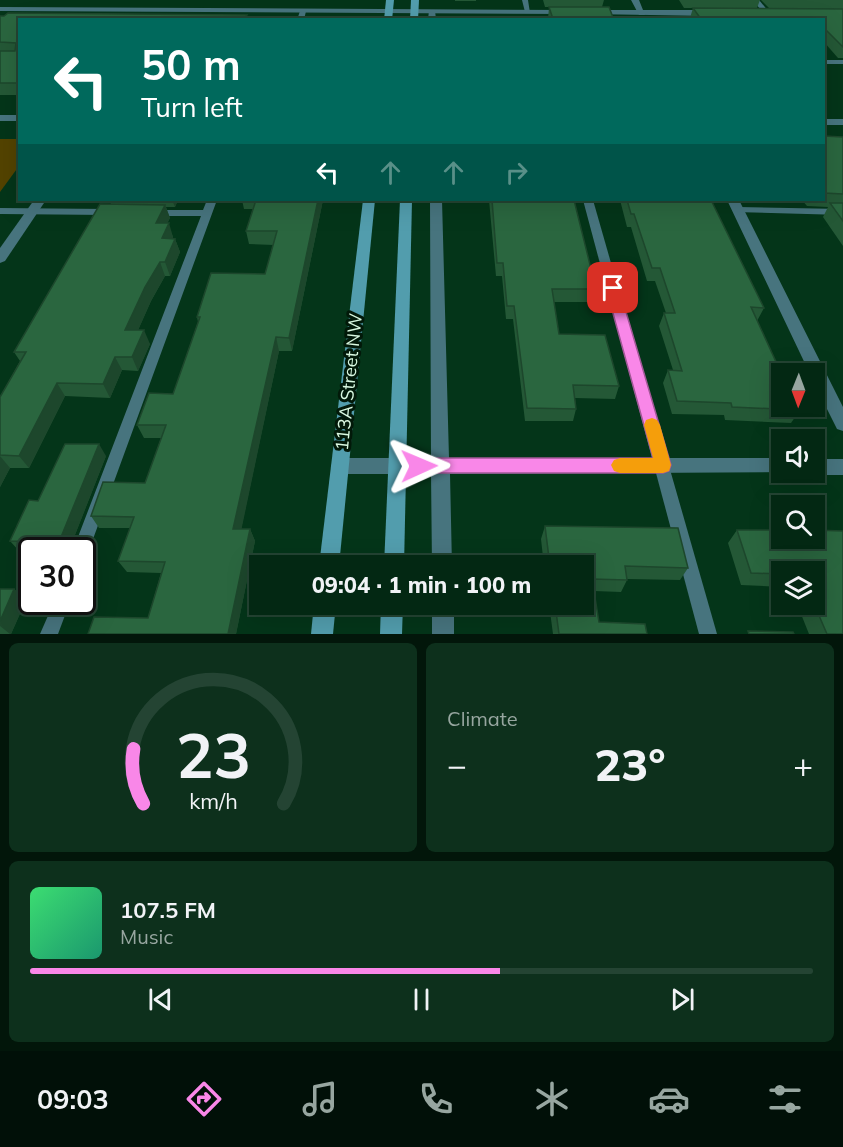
<!DOCTYPE html>
<meta charset="utf-8">
<style>
:root{--surface:#032813;--page:#0d301c;--text:#f1f3f6;--muted:#97a6a0;--line:#244433;--accent:#f987e8}
body{margin:0;font-family:Mulish,sans-serif;background:var(--page);color:var(--text);height:100vh;display:flex;flex-direction:column;font-size:22px;white-space:nowrap}
*{box-sizing:border-box;margin:0}
p{font-size:20px;color:var(--muted)}
.icon{flex:none;width:33px;height:33px;fill:none;stroke:currentColor;stroke-width:2;stroke-linecap:round;stroke-linejoin:round}
.map{position:relative;height:634px;overflow:hidden}
.side{display:flex;flex-direction:column;gap:9px;padding:9px;background:#02160a;flex:1}
.side>*{flex:none}
.guide{position:absolute;left:18px;top:18px;width:807px;height:183px;border-radius:0px;box-shadow:0 6px 24px #0002,0 0 0 2px var(--line);background:#00695c;color:#fff;overflow:hidden}
.needle{width:39px;rotate:181deg}
.buttons{position:absolute;left:771px;top:363px;display:grid;gap:12px}
.buttons a{display:grid;place-items:center;width:54px;height:54px;border-radius:0px;background:var(--surface);box-shadow:0 6px 24px #0002,0 0 0 2px var(--line);font-size:30px}
.speed{position:absolute;left:18px;top:537px;display:flex;gap:12px;font-size:30px;font-weight:700;text-align:center}
.speed>*{display:grid;place-content:center;width:78px;height:78px;border-radius:50%;background:var(--surface);box-shadow:0 6px 24px #0002,0 0 0 2px var(--line);line-height:1}
.speed .limit{border:3px solid #111;border-radius:9px;background:#fff;color:#111}
.pin{position:absolute;display:grid;place-items:center;width:51px;height:51px;color:#fff;margin:-26px;border-radius:12px;box-shadow:0 3px 9px #0006}
.me{position:absolute;width:66px;margin:-33px;rotate:89deg;stroke-linejoin:round;filter:drop-shadow(0 0 4px #0008)}
.turn{display:flex;align-items:center;gap:21px;height:126px;padding:0 24px;font-size:27px}
.turn .icon{width:78px;height:78px;stroke-width:2.5}
.turn b{display:block;font-size:42px;line-height:51px}
.lanes{display:flex;align-items:center;height:57px;padding:0 24px;background:#0003;justify-content:center;gap:30px;direction:ltr}
.lanes .off{opacity:.35}
.big{font-size:45px;font-weight:800;line-height:1.1}
.side .tile{flex:1;display:flex;flex-direction:column;justify-content:center;gap:9px;min-width:0;padding:0 21px;border-radius:9px;background:var(--page)}
.side .dial{align-items:center;gap:0}
.dial svg{height:156px;overflow:visible;fill:none;stroke:var(--line);stroke-width:7;stroke-linecap:round;text-anchor:middle}
.dial text{fill:var(--text);stroke:none}
.song{display:flex;align-items:center;gap:18px}
.cover{width:72px;height:72px;border-radius:9px;background:linear-gradient(135deg,hsl(140 70% 55%),hsl(160 70% 35%))}
.played{height:6px;border-radius:3px;background:linear-gradient(90deg,var(--accent) 60%,var(--line) 60%)}
.keys{display:flex;justify-content:space-around;direction:ltr}
.heat{display:flex;justify-content:space-between;align-items:center;font-size:33px;direction:ltr}
.side .tiles{flex:1;display:grid;gap:9px;grid-template-columns:1fr 1fr}
.tile:last-child{grid-column:span 2}
.trip{position:absolute;left:249px;top:555px;width:345px;height:60px;border-radius:0px;background:var(--surface);box-shadow:0 6px 24px #0002,0 0 0 2px var(--line);font-weight:800;line-height:60px;text-align:center}
.menu{display:flex;height:96px;justify-content:space-around;align-items:center;background:#011008;color:var(--muted)}
.menu .icon{width:42px;height:42px}
.menu .on{color:var(--accent)}
.menu b{font-size:27px;color:var(--text)}
.map>svg:first-child{display:block}
.green{fill:#534300}
.lines{fill:none;stroke-linecap:round;stroke-linejoin:round}
.service{fill:#47747e;fill-rule:evenodd}
.minor{fill:#47747e;fill-rule:evenodd}
.tertiary{fill:#47747e;fill-rule:evenodd}
.secondary{fill:#529dad;fill-rule:evenodd}
.wall{fill:#245836}
.shaded-wall{fill:#1d472c}
.building{fill:#2a663f;stroke:#1d472c;stroke-width:1.5}
.route{fill:#f987e8;stroke:#a25897;stroke-width:1.5}
.slow{fill:#f59e0b}
.labels{text-anchor:middle;stroke-width:6;stroke-linejoin:round;paint-order:stroke}
.street-label{font-size:18px;fill:#daf9e2;stroke:#021909}
</style>
<div class="map">
<svg width="843" height="634" viewBox="0 0 843 634">
<rect width="100%" height="100%" fill="#043519"/>
<polygon class="green" points="0,139 20,139 19,166 0,192"/>
<g class="lines">
<g class="service">
<polygon points="522,0 528,0 530,13 525,12"/>
<polygon points="752,0 759,0 769,12 769,14 765,14"/>
<polygon points="303,9 306,11 304,20 297,20 300,11"/>
<rect x="824" y="60" width="19" height="4"/>
<polygon points="207,200 217,200 89,550 87,555 82,557 82,550 73,550 201,216 154,216 149,213 154,210 203,210"/>
<polygon points="583,200 593,200 717,634 699,634"/>
<polygon points="738,207 843,209 843,215 734,212 733,210"/>
<polygon points="0,208 109,209 114,212 109,215 0,214"/>
<polygon points="54,602 70,602 58,634 40,634"/>
</g>
<g class="minor">
<polygon points="631,0 639,0 645,15 639,15"/>
<polygon points="429,10 435,10 436,20 428,20"/>
<rect x="0" y="115" width="20" height="6"/>
<rect x="824" y="119" width="19" height="6"/>
<polygon points="34,200 46,200 5,261 0,263 0,248"/>
<polygon points="430,200 442,200 449,458 782,458 782,472 786,472 450,474 452,566 432,566 431,474 340,474 334,472 331,466 334,460 340,458 431,458"/>
<polygon points="727,200 739,200 843,407 843,431 837,429 814,383 814,374 810,374"/>
<polygon points="814,459 843,459 843,475 814,475 808,473 814,472"/>
<rect x="432" y="604" width="22" height="30"/>
</g>
<g class="tertiary">
<polygon points="0,7 567,10 571,12 567,14 0,11"/>
<polygon points="591,10 711,10 715,13 711,16 588,14 588,10"/>
</g>
<g class="secondary">
<polygon points="386,0 394,0 392,20 384,20"/>
<polygon points="411,0 419,0 418,20 410,20"/>
<polygon points="363,200 375,200 339,566 319,566"/>
<polygon points="400,200 412,200 404,566 384,566"/>
<polygon points="314,604 336,604 333,634 311,634"/>
<polygon points="381,604 403,604 402,634 380,634"/>
</g>
</g>
<g class="wall">
<rect x="455" y="0" width="21" height="1"/>
<polygon points="543,0 604,0 602,7 614,20 548,19 549,7 545,7"/>
<polygon points="679,0 760,0 757,8 684,8"/>
<polygon points="761,0 843,0 843,9 769,8"/>
<polygon points="693,8 843,9 843,58 838,58 824,42 824,20 691,19 690,18"/>
<polygon points="247,15 247,18 20,20 20,95 0,95 0,16"/>
<polygon points="824,136 843,137 843,246 823,217 828,207 807,206 802,200 824,200"/>
<polygon points="109,200 178,200 175,207 166,207 170,218 167,223 173,237 172,239 175,239 180,252 170,276 165,276 151,301 138,330 150,344 138,371 122,370 110,398 65,396 29,468 10,468 0,487 0,397 20,361 14,352 111,204"/>
<polygon points="242,200 323,200 292,351 279,351 241,529 250,529 255,541 236,634 88,634 148,618 161,573 127,572 118,561 130,528 99,528 91,516 145,483 161,438 144,438 137,425 173,394 198,322 197,317 265,274 274,245 249,244 246,231 253,209 244,209"/>
<polygon points="489,200 574,200 596,289 593,302 554,302 559,334 619,386 615,399 575,398 576,409 573,421 525,421 513,319 506,319 502,276 496,276"/>
<polygon points="620,200 711,200 764,308 757,321 781,375 800,410 791,423 725,420 724,415 672,414 663,383 668,370 673,370 659,326 664,313 666,313 655,281 647,281 631,227 627,227"/>
<polygon points="106,456 69,550 32,550 32,552 20,552 10,541 38,501"/>
<polygon points="545,526 688,568 680,580 627,579 627,580 621,592 594,591 599,622 647,634 553,634 549,604 584,604 584,566 544,566 541,539"/>
<polygon points="737,530 782,530 782,538 814,538 814,530 843,531 843,634 809,634 797,604 814,604 814,572 782,572 782,587 741,585 728,543"/>
<polygon points="0,589 14,589 26,600 11,634 0,634"/>
</g>
<g class="shaded-wall">
<polygon points="172,200 178,200 175,207"/>
<polygon points="318,200 323,200 292,351 289,338"/>
<polygon points="165,205 170,218 161,237 156,223"/>
<polygon points="169,223 173,237 167,252 162,238"/>
<polygon points="175,239 180,252 170,276 165,262"/>
<polygon points="160,262 165,276 151,301 132,344 125,330 145,287"/>
<polygon points="144,330 150,344 138,371 132,357"/>
<polygon points="276,337 279,351 239,541 233,529"/>
<polygon points="115,357 122,370 110,398 103,384"/>
<polygon points="57,383 65,396 29,468 19,456"/>
<polygon points="99,444 106,456 69,550 66,550 59,542"/>
<polygon points="0,456 10,468 0,487"/>
<polygon points="250,529 255,541 236,634 228,634"/>
<polygon points="14,589 26,600 11,634 10,634 0,626 0,621"/>
</g>
<g class="building">
<polygon points="549,7 609,7 614,20 467,20 467,18 553,19"/>
<polygon points="693,8 843,9 843,47 827,31 824,31 824,20 675,20 674,19 701,19"/>
<polygon points="8,13 247,15 245,18 273,18 273,20 20,20 20,83 0,83 0,51 15,51 16,43 0,42 0,16 4,16"/>
<polygon points="824,136 843,137 843,194 824,193"/>
<polygon points="256,200 318,200 289,338 276,337 233,529 250,529 228,634 88,634 94,617 148,618 165,562 118,561 134,517 91,516 103,482 145,483 166,425 137,425 149,393 173,394 200,317 197,317 211,273 265,274 277,231 246,231"/>
<polygon points="492,200 574,200 596,289 552,289 559,334 605,335 619,386 573,385 576,409 527,408 514,306 507,306 503,263 497,263"/>
<polygon points="627,200 711,200 764,308 751,307 782,375 782,406 798,406 800,410 732,407 731,403 677,401 668,370 682,371 664,313 675,313 660,268 652,268 634,214 631,214"/>
<polygon points="830,203 843,203 843,221"/>
<polygon points="100,204 165,205 156,223 169,223 162,238 175,239 165,262 160,262 145,287 125,330 144,330 132,357 115,357 103,384 57,383 19,456 0,455 0,397 26,352 14,352"/>
<polygon points="65,444 99,444 59,542 10,541 29,500 38,501"/>
<polygon points="545,526 678,528 688,568 625,566 627,580 592,579 599,622 645,624 647,634 559,634 555,604 584,604 584,566 550,566"/>
<polygon points="737,530 782,530 782,538 814,538 814,530 843,531 843,634 827,634 814,604 814,572 782,572 782,574 751,573"/>
<polygon points="0,589 14,589 0,621"/>
<polygon points="748,631 793,632 794,634 749,634"/>
</g>
<polygon class="route" points="613,284 619,288 671,465 669,471 663,473 419,473 414,471 411,466 414,461 419,458 653,458 606,288"/>
<polygon class="slow" points="652,418 657,420 660,425 671,465 669,471 663,473 620,473 614,471 611,465 614,460 620,458 653,458 644,425 646,420"/>
<g class="labels">
<g class="street-label">
<text transform="translate(349 382) rotate(-84)" y="6">113A Street NW</text>
</g>
</g>
</svg>
<div class="buttons">
<a><svg class="needle" viewBox="-14 -14 28 28"><path d="M0-13l5 13h-10z" fill="#e53935"/><path d="M0 13l5-13h-10z" fill="#97a6a0"/></svg></a>
<a><svg class="icon" aria-label="sound" viewBox="0 0 24 24"><path d="M4 9h4l5-4v14l-5-4H4zM17 9q2 3 0 6"/></svg></a>
<a><svg class="icon" aria-label="search" viewBox="0 0 24 24"><circle cx="10" cy="10" r="6"/><path d="M15 15l6 6"/></svg></a>
<a><svg class="icon" aria-label="layers" viewBox="0 0 24 24"><path d="M12 4l9 5-9 5-9-5zM3 14l9 5 9-5"/></svg></a>
</div>
<div class="speed"><div class="limit">30</div></div>
<div class="pin" style="left:613px;top:288px;background:#d93025"><svg class="icon" aria-label="arrive" viewBox="0 0 24 24"><path d="M6 21V4h12l-3 4 3 4H6"/></svg></div>
<svg class="me" style="left:419px;top:466px" viewBox="-20 -20 40 40"><path d="M0-17L14 15 0 8-14 15z" fill="#f987e8" stroke="#fff" stroke-width="4"/></svg>
<div class="trip">09:04 · 1 min · 100 m</div>
<div class="guide">
<div class="turn"><svg class="icon" aria-label="left" viewBox="0 0 24 24"><path d="M17 20v-9H6M10 6l-5 5 5 5"/></svg><div><b>50 m</b>Turn left</div></div>
<div class="lanes"><svg class="icon" aria-label="left" viewBox="0 0 24 24"><path d="M17 20v-9H6M10 6l-5 5 5 5"/></svg><svg class="icon off" aria-label="ahead" viewBox="0 0 24 24"><path d="M12 20V5M6 11l6-6 6 6"/></svg><svg class="icon off" aria-label="ahead" viewBox="0 0 24 24"><path d="M12 20V5M6 11l6-6 6 6"/></svg><svg class="icon off" aria-label="right" viewBox="0 0 24 24"><path d="M7 20v-9h11M14 6l5 5-5 5"/></svg></div>
</div>
</div>
<section class="side">
<div class="tiles">
<div class="tile dial"><svg viewBox="0 0 100 80">
<path d="M14 69A42 42 0 1 1 86 69"/>
<path d="M14 69A42 42 0 0 1 9 41" stroke="#f987e8"/>
<text x="50" y="56" font-size="32" font-weight="700">23</text>
<text x="50" y="72" font-size="11">km/h</text>
</svg></div>
<div class="tile"><p>Climate</p>
<div class="heat"><a>−</a><b class="big">23°</b><a>+</a></div>
</div>
<div class="tile">
<div class="song"><i class="cover"></i><div><b>107.5 FM</b><p>Music</p></div></div>
<div class="played"></div>
<div class="keys"><svg class="icon" aria-label="previous" viewBox="0 0 24 24"><path d="M18 5L8 12l10 7zM5 5v14"/></svg><svg class="icon" aria-label="pause" viewBox="0 0 24 24"><path d="M8 5v14M16 5v14"/></svg><svg class="icon" aria-label="next" viewBox="0 0 24 24"><path d="M6 5l10 7-10 7zM19 5v14"/></svg></div>
</div>
</div>
</section>
<nav class="menu">
<b>09:03</b>
<svg class="icon on" aria-label="directions" viewBox="0 0 24 24"><path d="M12 3l9 9-9 9-9-9zM9 14v-3h6M13 9l2 2-2 2"/></svg>
<svg class="icon" aria-label="music" viewBox="0 0 24 24"><path d="M9 18V5l10-2v13"/><circle cx="6" cy="18" r="3"/><circle cx="16" cy="16" r="3"/></svg>
<svg class="icon" aria-label="phone" viewBox="0 0 24 24"><path d="M5 4h4l2 5-3 2q2 4 5 5l2-3 5 2v4C11 20 4 13 5 4z"/></svg>
<svg class="icon" aria-label="climate" viewBox="0 0 24 24"><path d="M12 3v18M4 7l16 10M4 17L20 7"/></svg>
<svg class="icon" aria-label="car" viewBox="0 0 24 24"><path d="M5 17H2v-5l4-1 3-4h7l3 4 3 1v5h-3M9 17h6M6 11h13"/><circle cx="7" cy="17" r="2"/><circle cx="17" cy="17" r="2"/></svg>
<svg class="icon" aria-label="filters" viewBox="0 0 24 24"><path d="M4 7h16M4 17h16"/><circle cx="9" cy="7" r="2"/><circle cx="15" cy="17" r="2"/></svg>
</nav>
